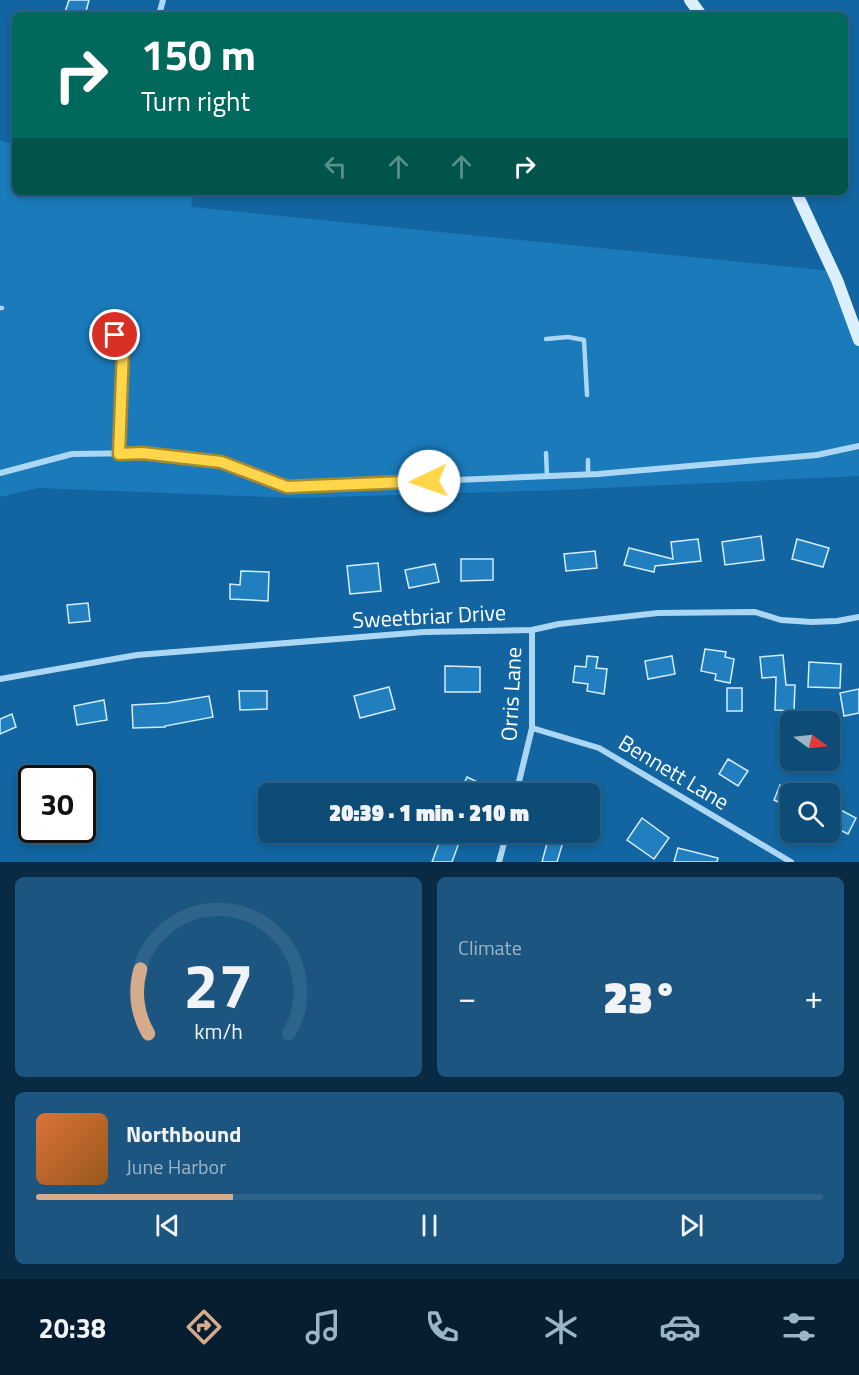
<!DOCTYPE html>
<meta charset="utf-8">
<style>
:root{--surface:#0e4c78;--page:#1c5680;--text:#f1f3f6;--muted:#9bb4c6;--line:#2e638a;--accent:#d6ab8b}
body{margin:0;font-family:"Titillium Web",sans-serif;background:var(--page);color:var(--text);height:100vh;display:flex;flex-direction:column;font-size:22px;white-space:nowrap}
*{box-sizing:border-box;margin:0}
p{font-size:20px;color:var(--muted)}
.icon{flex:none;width:33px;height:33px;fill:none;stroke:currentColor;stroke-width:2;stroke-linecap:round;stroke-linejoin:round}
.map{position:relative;height:862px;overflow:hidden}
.sheet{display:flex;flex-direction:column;gap:15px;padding:15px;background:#082a42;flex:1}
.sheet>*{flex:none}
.guide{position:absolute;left:12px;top:12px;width:836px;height:183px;border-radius:9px;box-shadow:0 3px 9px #0003,0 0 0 2px var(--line);background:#00695c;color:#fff;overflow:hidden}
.needle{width:39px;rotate:105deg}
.fabs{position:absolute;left:780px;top:711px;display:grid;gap:12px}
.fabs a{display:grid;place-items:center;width:60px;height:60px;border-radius:9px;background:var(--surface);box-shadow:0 3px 9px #0003,0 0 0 2px var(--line);font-size:30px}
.speed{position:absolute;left:18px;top:765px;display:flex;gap:12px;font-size:30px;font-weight:700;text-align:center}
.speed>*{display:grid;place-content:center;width:78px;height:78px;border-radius:50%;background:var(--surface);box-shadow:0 3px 9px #0003,0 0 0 2px var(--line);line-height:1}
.speed .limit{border:3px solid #111;border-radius:9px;background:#fff;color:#111}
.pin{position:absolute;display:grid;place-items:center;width:51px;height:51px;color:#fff;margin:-26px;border:3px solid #fff;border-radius:50%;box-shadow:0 2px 6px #0007}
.me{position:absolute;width:66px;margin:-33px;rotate:267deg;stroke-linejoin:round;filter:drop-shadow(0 0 4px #0008)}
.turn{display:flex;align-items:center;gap:21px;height:126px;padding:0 30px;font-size:27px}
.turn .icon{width:78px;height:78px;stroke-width:2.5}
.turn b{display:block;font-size:42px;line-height:51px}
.lanes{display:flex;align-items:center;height:57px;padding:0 30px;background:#0003;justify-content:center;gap:30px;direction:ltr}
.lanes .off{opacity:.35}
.big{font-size:45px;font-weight:800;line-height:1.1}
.sheet .widget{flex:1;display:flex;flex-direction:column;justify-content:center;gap:9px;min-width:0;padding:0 21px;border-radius:9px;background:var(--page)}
.sheet .dial{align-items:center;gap:0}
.dial svg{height:156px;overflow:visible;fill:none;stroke:var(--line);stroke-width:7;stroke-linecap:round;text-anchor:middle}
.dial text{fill:var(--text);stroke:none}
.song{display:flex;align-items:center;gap:18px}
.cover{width:72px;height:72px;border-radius:9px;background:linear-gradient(135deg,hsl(20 70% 55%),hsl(30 70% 35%))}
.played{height:6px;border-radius:3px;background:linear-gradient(90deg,var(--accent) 25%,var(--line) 25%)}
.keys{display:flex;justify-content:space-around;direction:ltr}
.heat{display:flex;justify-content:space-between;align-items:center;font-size:33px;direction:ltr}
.sheet .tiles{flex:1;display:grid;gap:15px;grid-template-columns:1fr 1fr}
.widget:last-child{grid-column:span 2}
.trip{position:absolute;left:258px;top:783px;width:342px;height:60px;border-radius:9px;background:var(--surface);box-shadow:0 3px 9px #0003,0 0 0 2px var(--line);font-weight:800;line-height:60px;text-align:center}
.dock{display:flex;height:96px;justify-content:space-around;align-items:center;background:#061e30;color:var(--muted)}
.dock .icon{width:42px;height:42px}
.dock .on{color:var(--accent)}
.dock b{font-size:27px;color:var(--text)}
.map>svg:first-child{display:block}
.green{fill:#1a7aba}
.building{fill:#217fbf;stroke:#d3edfe;stroke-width:1.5}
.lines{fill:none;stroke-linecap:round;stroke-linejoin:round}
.lane{stroke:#abd7f5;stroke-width:4.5}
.street{stroke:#abd7f5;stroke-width:6}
.secondary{stroke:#dbeffd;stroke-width:12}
.route-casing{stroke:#a68a30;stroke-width:15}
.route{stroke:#ffd54a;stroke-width:10}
.labels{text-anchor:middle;stroke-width:6;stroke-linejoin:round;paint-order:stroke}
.street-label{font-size:22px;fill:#fff;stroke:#1265a0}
</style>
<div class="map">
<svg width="859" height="862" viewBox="0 0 859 862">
<rect width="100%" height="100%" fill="#1265a0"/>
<polygon class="green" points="0,140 15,145 15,192 172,192 193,198 191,207 831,271 859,346 859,476 561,490 297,498 38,488 0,497"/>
<g class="building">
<polygon points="69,0 89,0 85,15 64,15"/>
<polygon points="761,536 764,560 725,565 722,542"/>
<polygon points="698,539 701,561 655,566 654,572 624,565 629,548 673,559 671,542"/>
<polygon points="797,539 829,548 823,567 792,559"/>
<polygon points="595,551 597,568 566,571 564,554"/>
<polygon points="461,559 493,559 493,580 461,581"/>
<polygon points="378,563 381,591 350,594 347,566"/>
<polygon points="435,564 439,582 409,588 405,570"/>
<polygon points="241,571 269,572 268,601 230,599 230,584 240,585"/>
<polygon points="88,603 90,621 69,623 67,605"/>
<polygon points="705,649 726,652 725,657 734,659 730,683 715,680 716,674 701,671"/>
<polygon points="783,655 786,685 795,685 794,711 775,710 776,677 762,678 760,657"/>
<polygon points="587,656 598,657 596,668 607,669 604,694 587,691 588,684 573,682 575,666 586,667"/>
<polygon points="672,656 675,674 648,679 645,661"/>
<polygon points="809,662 841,664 840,688 808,687"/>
<polygon points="445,666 480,667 480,692 445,692"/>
<polygon points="389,687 395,709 360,718 354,696"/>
<rect x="727" y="688" width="15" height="23"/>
<polygon points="859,689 859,713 844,716 840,693"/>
<polygon points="239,691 267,691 267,709 240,710"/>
<polygon points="209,696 213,717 165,726 165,727 133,728 132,705 167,703"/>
<polygon points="104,700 107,720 77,725 74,706"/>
<polygon points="12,714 16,727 0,734 0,719"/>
<polygon points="728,759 748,771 738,786 719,774"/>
<polygon points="467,777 484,785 480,794 459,794"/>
<polygon points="780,785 790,789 790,807 774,800"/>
<polygon points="835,807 856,818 848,834 830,825 830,817"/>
<polygon points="642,818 669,838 654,859 627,840"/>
<polygon points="443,832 450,832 461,837 452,862 432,862"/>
<polygon points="550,832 566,832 557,862 542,862"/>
<polygon points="678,848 718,858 717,862 674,862"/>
</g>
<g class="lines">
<g class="lane">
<polyline points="0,308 2,308"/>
<polyline points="115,335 123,349 119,454"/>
<polyline points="546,339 568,337 584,340 587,395"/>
<polyline points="546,453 547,476"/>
<polyline points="588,460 588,474"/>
</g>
<g class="street">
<polyline points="159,15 163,0"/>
<polyline points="0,473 72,454 142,453 221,462 287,487 598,474 817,455 859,446"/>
<polyline points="0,679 137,655 424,632 532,630 559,624 658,613 755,612 781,620 812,622 837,621 859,617"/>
<polyline points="532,728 599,748 791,862"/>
<polyline points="516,794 532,728 532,630"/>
<polyline points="499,862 507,832"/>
</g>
<g class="secondary">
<polyline points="690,0 701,15"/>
<polyline points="796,192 837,280 859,340"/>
</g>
</g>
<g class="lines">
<g class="route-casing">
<polyline id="route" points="115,335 123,349 119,454 142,453 221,462 287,487 429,481"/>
</g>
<use href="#route" class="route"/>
</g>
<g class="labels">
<g class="street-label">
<text transform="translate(429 616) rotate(-3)" y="8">Sweetbriar Drive</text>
<text transform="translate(511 694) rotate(-87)" y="8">Orris Lane</text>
<text transform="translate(674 772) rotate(31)" y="8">Bennett Lane</text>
</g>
</g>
</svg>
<div class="fabs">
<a><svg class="needle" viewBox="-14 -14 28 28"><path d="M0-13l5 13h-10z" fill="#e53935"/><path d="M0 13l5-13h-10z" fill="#9bb4c6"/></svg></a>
<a><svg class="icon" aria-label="search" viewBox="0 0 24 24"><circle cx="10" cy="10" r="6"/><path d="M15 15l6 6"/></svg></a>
</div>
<div class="speed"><div class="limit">30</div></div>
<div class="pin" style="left:115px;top:335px;background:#d93025"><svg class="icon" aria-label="arrive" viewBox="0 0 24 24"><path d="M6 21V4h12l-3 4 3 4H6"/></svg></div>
<svg class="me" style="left:429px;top:481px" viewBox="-20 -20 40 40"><circle r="19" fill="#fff"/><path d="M0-13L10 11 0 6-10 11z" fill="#ffd54a"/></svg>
<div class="trip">20:39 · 1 min · 210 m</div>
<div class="guide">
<div class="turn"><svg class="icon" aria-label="right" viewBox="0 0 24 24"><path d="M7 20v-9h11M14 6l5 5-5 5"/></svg><div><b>150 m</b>Turn right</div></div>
<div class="lanes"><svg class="icon off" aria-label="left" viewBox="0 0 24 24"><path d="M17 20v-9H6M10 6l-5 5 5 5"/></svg><svg class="icon off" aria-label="ahead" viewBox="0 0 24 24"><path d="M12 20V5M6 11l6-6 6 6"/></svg><svg class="icon off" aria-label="ahead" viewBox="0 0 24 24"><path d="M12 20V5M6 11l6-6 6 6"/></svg><svg class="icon" aria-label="right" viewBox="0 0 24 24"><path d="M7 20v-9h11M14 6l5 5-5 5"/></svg></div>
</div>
</div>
<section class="sheet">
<div class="tiles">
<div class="widget dial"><svg viewBox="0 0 100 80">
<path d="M14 69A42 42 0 1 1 86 69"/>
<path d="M14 69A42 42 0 0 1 10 36" stroke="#d6ab8b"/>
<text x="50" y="56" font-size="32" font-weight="700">27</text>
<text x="50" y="72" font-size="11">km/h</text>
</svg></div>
<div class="widget"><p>Climate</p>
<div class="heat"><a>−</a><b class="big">23°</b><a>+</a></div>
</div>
<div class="widget">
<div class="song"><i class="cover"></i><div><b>Northbound</b><p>June Harbor</p></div></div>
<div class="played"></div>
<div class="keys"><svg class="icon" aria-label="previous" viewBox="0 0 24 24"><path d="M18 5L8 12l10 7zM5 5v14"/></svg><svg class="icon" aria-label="pause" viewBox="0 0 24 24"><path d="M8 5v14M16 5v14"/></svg><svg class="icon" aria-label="next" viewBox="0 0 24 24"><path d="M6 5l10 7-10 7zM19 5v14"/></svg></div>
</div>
</div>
</section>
<nav class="dock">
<b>20:38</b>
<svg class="icon on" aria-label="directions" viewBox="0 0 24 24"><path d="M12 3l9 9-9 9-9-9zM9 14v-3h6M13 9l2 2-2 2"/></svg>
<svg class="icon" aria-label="music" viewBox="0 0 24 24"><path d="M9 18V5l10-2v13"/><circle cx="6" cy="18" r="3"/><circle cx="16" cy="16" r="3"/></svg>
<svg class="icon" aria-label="phone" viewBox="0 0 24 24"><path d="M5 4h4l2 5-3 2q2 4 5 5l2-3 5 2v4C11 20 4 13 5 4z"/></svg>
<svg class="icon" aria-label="climate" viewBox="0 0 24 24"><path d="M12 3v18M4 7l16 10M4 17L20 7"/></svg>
<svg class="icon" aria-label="car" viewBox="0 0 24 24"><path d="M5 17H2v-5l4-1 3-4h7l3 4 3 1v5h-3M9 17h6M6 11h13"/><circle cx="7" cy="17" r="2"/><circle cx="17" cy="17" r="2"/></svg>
<svg class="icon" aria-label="filters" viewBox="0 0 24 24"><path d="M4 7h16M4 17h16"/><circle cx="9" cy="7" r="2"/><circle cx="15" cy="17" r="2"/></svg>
</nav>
